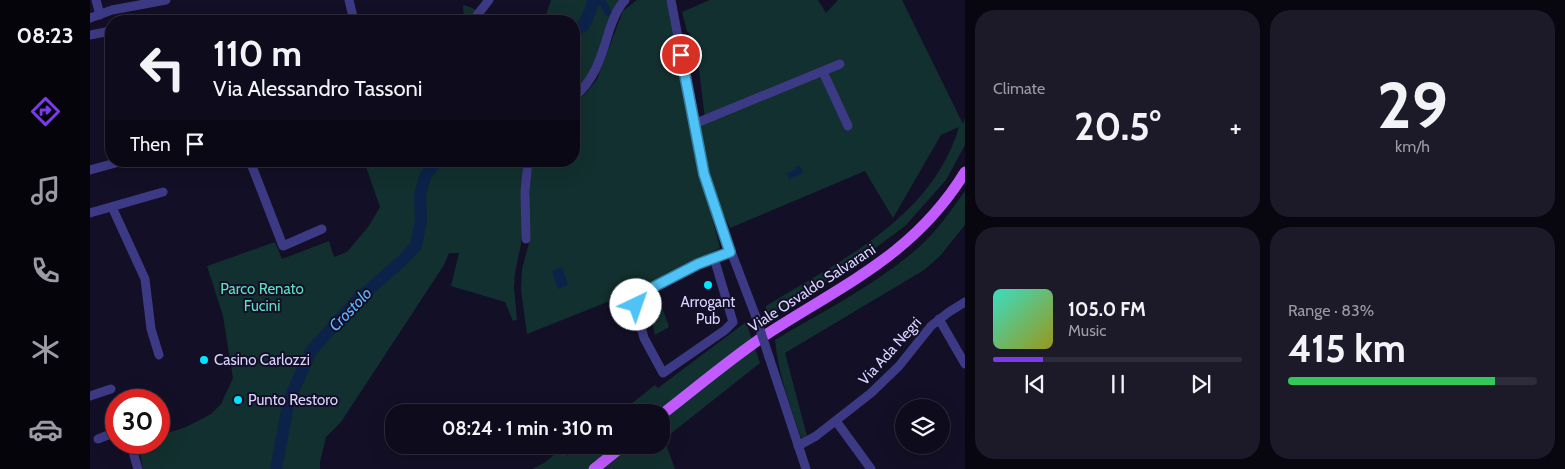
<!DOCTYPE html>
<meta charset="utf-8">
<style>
:root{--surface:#0e0b1c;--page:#1c1929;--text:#f1f3f6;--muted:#9b9ba3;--line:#2e2b3b;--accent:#7c3aed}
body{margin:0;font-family:Cabin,sans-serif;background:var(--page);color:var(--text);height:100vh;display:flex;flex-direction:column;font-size:19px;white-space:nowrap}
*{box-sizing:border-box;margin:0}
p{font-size:16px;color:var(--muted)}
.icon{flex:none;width:28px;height:28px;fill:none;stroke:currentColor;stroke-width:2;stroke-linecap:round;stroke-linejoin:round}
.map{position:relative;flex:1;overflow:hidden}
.drawer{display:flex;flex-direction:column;gap:10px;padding:10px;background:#08060f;width:600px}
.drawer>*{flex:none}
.guide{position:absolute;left:15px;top:15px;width:475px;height:152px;border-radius:20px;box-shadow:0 5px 20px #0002,0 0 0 1px var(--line);background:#0e0b1c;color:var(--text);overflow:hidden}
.controls{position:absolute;left:805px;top:399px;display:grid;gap:10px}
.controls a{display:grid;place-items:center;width:55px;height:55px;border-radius:50%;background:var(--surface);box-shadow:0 5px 20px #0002,0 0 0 1px var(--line);font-size:25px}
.speed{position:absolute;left:15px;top:389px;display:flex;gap:10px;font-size:25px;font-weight:700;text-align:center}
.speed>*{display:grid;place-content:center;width:65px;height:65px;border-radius:50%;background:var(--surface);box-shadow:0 5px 20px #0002,0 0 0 1px var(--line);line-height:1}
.speed .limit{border:8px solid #d22;background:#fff;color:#111}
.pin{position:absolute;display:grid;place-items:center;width:42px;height:42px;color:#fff;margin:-21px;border:2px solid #fff;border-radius:50%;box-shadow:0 1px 5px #0007}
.me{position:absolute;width:55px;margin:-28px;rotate:42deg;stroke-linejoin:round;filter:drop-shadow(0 0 4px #0008)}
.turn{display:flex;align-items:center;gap:18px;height:105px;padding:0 25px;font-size:22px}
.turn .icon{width:65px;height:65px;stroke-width:2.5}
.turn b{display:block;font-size:35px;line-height:42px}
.then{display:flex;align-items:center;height:48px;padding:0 25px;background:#0003;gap:10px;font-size:19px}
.big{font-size:38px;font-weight:800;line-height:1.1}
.drawer .widget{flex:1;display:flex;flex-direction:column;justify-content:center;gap:8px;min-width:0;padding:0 18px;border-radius:20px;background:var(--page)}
.drawer .dial{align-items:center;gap:0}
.dial b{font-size:65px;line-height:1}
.song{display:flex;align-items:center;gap:15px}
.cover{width:60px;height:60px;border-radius:8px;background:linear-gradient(135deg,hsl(170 70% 55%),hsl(60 70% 35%))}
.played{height:5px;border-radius:2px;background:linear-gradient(90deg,var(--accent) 20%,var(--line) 20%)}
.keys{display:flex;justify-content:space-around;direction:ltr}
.heat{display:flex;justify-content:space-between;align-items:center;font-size:28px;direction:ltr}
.charge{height:8px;border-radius:4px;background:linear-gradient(90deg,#34c759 83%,var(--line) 0)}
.drawer .tiles{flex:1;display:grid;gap:10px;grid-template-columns:repeat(2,1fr)}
.trip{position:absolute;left:295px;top:404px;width:285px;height:50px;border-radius:20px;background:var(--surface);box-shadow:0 5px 20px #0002,0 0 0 1px var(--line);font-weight:800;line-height:50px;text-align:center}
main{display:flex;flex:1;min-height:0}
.menu{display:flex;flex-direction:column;width:90px;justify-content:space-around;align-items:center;background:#06040b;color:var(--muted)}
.menu .icon{width:35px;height:35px}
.menu .on{color:var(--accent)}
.menu b{font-size:22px;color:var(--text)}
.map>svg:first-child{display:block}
.green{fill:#12302f}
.water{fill:#0c2248}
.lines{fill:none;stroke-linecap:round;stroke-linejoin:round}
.canal{stroke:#0c2248;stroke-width:7}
.river{stroke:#0c2248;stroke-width:12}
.minor{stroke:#3d3a85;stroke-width:9}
.major{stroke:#c25bff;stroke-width:11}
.minor-bridge{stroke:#3d3a85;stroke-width:9}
.route-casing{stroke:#337fa1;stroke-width:12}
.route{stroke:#4fc3f7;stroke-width:9}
.poi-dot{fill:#00e5ff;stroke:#130f26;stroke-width:2}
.labels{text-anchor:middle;stroke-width:4;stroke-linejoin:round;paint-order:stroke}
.street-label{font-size:15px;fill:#d9d4ff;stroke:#130f26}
.park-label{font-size:15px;fill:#5fe0c0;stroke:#130f26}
.poi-label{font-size:15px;fill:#d9d4ff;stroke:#130f26;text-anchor:start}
.water-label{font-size:16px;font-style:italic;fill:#62b6ff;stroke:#130f26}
</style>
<main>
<nav class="menu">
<b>08:23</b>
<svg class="icon on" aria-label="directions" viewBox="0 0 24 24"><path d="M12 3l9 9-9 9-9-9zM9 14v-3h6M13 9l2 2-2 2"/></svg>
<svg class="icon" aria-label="music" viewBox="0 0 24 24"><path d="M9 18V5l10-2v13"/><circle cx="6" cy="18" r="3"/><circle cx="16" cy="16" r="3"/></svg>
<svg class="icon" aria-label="phone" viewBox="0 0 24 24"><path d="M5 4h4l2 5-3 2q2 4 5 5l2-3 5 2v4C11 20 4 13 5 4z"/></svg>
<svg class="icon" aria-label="climate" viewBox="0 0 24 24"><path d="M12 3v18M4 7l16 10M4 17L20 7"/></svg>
<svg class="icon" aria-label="car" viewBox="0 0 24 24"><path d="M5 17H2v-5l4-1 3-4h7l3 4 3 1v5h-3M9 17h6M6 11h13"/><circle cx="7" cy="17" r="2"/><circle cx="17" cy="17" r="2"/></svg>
</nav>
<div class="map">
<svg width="875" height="469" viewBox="0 0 875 469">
<rect width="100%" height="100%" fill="#130f26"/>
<g class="green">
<polygon points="461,0 532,0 502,71 484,94 484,21 454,21"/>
<polygon points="547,0 578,0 615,189 630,248 550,289 437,334 431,290 432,269 440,239 439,199 442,161 484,161 484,103 495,94 507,79 533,11"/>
<path d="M620,0H728L736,13L748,0H812L873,124L875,118V145L856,180L815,226L760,267L676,319V306C751,260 842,218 869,127L851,135L803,218L775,171L640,228C624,196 617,164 611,129L609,121L615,119L608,61L609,48L606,41L597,31L592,12Z"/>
<path d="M373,5C383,8 391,10 395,21H372L374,20Z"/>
<polygon points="274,161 433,161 431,244 425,273 424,287 427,320 423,321 415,302 361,286 369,253 359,253 354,265 251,422 236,437 230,462 230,469 53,469 48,443 69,442 69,436 96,427 121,414 131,404 143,378 133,316 117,266 185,242 192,259 239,241 244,257 257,252 278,227 290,207"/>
<path d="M875,191V224L874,226L850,256L834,270L695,353L717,436L712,440C701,408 688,374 685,340C733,311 786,285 828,248C846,232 861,211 875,191Z"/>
<polygon points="567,293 579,327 565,335 558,302 560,298"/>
<polygon points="656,322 670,363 574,439 585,469 442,469 454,463 474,447 477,456 491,445 571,445 571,412 531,412 565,385 568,388"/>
</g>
<g class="water">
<polygon points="707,166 710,166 713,173 699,179 697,173 705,170"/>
<polygon points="472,267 478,285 468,289 462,271"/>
</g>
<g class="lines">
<polyline class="canal" points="506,0 513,3 518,12"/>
<g class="river">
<polyline points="484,30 493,26 500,12 503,0"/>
<polyline points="186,469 199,400 221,351 267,300 313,260 326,246 331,221 330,196 335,176 347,161"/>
</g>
<g class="minor">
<polyline points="6,0 10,15"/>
<polyline points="259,0 264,21"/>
<polyline points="581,0 614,174 623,204 666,317"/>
<polyline points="0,18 22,10 76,0"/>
<polyline points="380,21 384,19 399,0"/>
<polyline points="0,35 21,31"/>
<polyline points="733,72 758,126"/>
<path d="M484,97C506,79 512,54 520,28C524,18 527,8 535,0"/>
<polyline points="604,124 750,64"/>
<polyline points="160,161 193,246 232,229"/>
<polyline points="0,170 33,161"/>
<polyline points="22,207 55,279 61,329 69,355"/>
<polyline points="0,213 73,192"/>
<polyline points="436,239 435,192 438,161"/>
<polyline points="624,258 643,322 635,330 573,373 554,338 545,305 546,297 608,264 640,252"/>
<polyline points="849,319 875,364"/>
<polyline points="679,357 716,469"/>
<polyline points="0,396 21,389"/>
<polyline points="746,421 781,469"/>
<polyline points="8,439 26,432"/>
<polyline points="40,442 48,469"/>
<polyline points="708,446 726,436 781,393 809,366 841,326 859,312 875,302"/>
</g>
<g class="major">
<path d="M571,415C606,388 640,359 677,334C754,284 825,254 875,172"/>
<polyline points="504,469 534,445"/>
</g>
<polyline class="minor-bridge" points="666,317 679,357"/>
</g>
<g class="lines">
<g class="route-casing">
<polyline id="route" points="546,305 545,300 548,295 608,264 640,252 614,174 591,55"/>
</g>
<use href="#route" class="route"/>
</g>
<g class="poi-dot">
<circle cx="618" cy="285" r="5"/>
<circle cx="114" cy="360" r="5"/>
<circle cx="148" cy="400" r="5"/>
</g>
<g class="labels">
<g class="street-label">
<text transform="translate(722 288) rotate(-33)" y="5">Viale Osvaldo Salvarani</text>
<text transform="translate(800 351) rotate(-48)" y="5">Via Ada Negri</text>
</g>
<g class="park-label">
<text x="172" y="294">Parco Renato<tspan x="172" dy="17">Fucini</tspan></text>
</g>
<g class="poi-label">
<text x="618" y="307" text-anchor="middle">Arrogant<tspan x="618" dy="17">Pub</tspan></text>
<text x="124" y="365">Casino Carlozzi</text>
<text x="158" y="405">Punto Restoro</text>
</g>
<g class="water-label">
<text transform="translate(260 309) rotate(-46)" y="6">Crostolo</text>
</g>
</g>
</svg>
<div class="controls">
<a><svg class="icon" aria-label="layers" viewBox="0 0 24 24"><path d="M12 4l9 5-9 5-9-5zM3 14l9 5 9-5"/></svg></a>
</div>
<div class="speed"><div class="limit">30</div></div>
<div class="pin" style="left:591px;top:55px;background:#d93025"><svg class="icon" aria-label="arrive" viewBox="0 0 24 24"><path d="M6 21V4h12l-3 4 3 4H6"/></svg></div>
<svg class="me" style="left:546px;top:305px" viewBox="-20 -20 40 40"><circle r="19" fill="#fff"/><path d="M0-13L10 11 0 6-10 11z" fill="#4fc3f7"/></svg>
<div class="trip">08:24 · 1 min · 310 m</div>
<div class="guide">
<div class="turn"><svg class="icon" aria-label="left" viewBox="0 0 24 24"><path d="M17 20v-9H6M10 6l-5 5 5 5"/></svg><div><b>110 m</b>Via Alessandro Tassoni</div></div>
<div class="then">Then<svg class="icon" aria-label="arrive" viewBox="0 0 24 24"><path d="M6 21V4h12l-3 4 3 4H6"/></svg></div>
</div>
</div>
<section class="drawer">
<div class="tiles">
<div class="widget"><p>Climate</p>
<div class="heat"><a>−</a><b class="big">20.5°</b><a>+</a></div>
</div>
<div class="widget dial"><b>29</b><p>km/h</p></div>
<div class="widget">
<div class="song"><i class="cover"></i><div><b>105.0 FM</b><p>Music</p></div></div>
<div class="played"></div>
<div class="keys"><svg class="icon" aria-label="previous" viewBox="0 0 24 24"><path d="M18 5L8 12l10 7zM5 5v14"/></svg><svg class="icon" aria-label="pause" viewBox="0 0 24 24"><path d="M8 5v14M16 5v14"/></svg><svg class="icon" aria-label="next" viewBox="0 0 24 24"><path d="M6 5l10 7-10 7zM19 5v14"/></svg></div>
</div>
<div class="widget"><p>Range · 83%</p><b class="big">415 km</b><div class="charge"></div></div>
</div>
</section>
</main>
